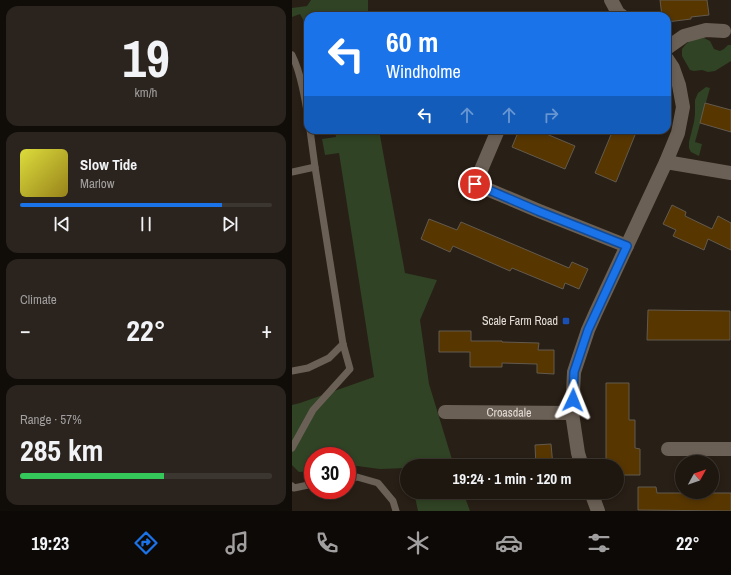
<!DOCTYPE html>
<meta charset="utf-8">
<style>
:root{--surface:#1e1710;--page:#2b241e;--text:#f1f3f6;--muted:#a19f9f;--line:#3c3630;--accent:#1a73e8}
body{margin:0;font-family:"Archivo Narrow",sans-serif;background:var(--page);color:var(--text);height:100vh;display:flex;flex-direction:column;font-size:15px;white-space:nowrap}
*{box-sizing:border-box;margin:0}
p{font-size:13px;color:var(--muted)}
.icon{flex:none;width:22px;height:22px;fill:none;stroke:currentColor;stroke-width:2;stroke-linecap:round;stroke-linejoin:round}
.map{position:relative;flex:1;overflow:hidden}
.side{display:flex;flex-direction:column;gap:6px;padding:6px;background:#100d09;width:292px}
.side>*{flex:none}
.hud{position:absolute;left:12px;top:12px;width:367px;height:122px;border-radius:12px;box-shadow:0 2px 6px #0003,0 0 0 1px var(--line);background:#1a73e8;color:#fff;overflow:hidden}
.needle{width:26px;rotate:50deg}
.fabs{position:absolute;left:383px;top:455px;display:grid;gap:8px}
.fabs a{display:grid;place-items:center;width:44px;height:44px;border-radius:50%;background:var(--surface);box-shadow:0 2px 6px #0003,0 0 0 1px var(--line);font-size:20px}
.speed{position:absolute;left:12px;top:447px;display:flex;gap:8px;font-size:20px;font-weight:700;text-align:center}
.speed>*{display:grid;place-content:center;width:52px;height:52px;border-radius:50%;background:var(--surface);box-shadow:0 2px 6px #0003,0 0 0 1px var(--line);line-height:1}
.speed .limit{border:6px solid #d22;background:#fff;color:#111}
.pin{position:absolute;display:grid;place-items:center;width:34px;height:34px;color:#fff;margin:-17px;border:2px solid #fff;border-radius:50%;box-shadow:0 1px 4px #0007}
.me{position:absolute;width:44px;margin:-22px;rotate:2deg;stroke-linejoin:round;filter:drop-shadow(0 0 3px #0008)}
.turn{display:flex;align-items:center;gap:14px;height:84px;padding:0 16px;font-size:18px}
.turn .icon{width:52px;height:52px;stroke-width:2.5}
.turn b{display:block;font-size:28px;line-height:34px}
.lanes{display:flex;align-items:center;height:38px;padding:0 16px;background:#0003;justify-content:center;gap:20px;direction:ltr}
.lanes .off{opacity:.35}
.big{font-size:30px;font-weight:700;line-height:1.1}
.side .tile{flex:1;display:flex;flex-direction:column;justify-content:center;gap:6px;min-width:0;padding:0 14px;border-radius:12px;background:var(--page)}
.side .dial{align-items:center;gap:0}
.dial b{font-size:52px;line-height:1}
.song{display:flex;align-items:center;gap:12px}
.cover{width:48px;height:48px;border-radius:6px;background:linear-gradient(135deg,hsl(60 70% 55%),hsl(50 70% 35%))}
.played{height:4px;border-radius:2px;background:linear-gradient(90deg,var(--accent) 80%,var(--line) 80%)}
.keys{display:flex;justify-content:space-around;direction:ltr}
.heat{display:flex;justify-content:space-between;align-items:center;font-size:22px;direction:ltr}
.charge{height:6px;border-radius:3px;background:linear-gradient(90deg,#34c759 57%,var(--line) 0)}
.trip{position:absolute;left:108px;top:459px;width:224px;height:40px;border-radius:20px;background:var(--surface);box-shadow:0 2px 6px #0003,0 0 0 1px var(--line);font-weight:700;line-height:40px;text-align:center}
.tabs{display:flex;height:64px;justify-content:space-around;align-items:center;background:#0c0906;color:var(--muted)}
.tabs .icon{width:28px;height:28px}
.tabs .on{color:var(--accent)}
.tabs b{font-size:18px;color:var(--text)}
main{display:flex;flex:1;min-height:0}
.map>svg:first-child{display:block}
.green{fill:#304324}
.building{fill:#573600;stroke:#635a4e}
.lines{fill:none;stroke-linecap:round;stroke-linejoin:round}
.service{stroke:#6b6055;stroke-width:7}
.minor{stroke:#6b6055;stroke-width:14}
.route-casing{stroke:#114b97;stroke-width:10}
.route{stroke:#1a73e8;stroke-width:7}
.transit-dot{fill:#1a4fb4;stroke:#281f16;stroke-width:1.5}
.labels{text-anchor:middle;stroke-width:4;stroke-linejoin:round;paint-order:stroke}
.poi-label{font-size:12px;fill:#e3ddd7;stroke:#281f16;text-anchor:end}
.street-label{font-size:12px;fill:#e3ddd7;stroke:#281f16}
</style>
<main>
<section class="side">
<div class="tile dial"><b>19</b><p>km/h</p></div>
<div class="tile">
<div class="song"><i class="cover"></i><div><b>Slow Tide</b><p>Marlow</p></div></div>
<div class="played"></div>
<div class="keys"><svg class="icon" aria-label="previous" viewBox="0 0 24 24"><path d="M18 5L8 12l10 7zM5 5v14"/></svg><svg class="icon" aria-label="pause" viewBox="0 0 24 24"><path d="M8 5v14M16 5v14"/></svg><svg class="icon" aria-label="next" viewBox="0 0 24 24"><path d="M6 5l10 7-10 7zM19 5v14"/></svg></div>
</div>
<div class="tile"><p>Climate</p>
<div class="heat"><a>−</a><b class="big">22°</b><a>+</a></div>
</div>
<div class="tile"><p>Range · 57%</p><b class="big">285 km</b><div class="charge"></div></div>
</section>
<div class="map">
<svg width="439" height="511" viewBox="0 0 439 511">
<rect width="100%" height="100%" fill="#281f16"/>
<g class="green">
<polygon points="19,0 76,0 76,16 16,16 16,29 8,14 0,17 0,8 15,6"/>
<polygon points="412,38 418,41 422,49 428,51 432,49 436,45 439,45 439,61 423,71 416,72 410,70 402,71 398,70 390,56 390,49 394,44 401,39"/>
<polygon points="414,87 418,88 403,142 410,144 407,156 399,152 397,148 397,142 402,122 403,114 403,100 406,93"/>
<polygon points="43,130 87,130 113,273 145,280 128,320 137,384 162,466 115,466 115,468 88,469 65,466 55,467 55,456 21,456 21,471 7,472 0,465 0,405 8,403 82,377 47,153 33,155 30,139 44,137"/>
<polygon points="122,492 171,492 178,511 126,511"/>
</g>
<g class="building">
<polygon points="368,0 415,0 417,15 399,17 399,19 375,22 375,16 370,16"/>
<polygon points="413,103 439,110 439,132 408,123"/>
<polygon points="227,130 245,130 283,146 273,169 220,147"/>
<polygon points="321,130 345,130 324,182 303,173"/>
<polygon points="380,205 394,212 393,216 420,229 426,216 439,223 439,250 416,239 412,250 381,236 384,230 371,224"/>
<polygon points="137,219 165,230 169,222 277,268 280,262 296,269 287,289 273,283 271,289 220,268 218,271 161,246 158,252 129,239"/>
<polygon points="356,310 438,311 438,340 355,340"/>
<polygon points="147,331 179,331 179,341 210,341 210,342 247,343 246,350 262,350 262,374 245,373 245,364 210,363 210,367 178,367 178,352 147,352"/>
<polygon points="314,383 337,383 337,420 343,420 343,448 348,449 348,475 325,475 325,466 314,466"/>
<polygon points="259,444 261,466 244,466 243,445"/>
<polygon points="346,487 364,487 365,493 439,493 439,511 346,510"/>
</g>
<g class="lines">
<g class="service">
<path d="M0,55C9,73 13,98 16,118"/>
<polyline points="0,172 23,167"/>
<polyline points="0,371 16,368 37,358 51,344"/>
<polyline points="0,448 21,410 58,369 51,344 23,167 18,130"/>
<polyline points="55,479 65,477 86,483 101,501 104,511"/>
<polyline points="0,486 2,488 21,484"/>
</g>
<g class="minor">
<polyline points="319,0 326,13 330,16"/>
<polyline points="375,48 392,36 414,30 432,31"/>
<polyline points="206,130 183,184 247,211 335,246"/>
<polyline points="374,162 439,173"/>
<path id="s1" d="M153,412L280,413"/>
<polyline points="376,449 439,449"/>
<polyline points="290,466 286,453 280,413 282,372 296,330 304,312 374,162 386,133 391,107 387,85 381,68 375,59"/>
<polyline points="299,492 306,511"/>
</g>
</g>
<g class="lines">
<g class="route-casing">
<polyline id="route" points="183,184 246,211 335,246 296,330 282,372 281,400"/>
</g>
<use href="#route" class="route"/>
</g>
<rect class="transit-dot" x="270" y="317" width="8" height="8" rx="2"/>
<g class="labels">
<g class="poi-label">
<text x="266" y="325">Scale Farm Road</text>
</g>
<g class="street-label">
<text dy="4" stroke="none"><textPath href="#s1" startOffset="64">Croasdale</textPath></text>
</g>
</g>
</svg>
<div class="fabs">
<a><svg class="needle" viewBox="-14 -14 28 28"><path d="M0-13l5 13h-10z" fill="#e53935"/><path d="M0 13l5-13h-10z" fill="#a19f9f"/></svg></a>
</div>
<div class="speed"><div class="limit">30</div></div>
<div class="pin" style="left:183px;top:184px;background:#d93025"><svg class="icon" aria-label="arrive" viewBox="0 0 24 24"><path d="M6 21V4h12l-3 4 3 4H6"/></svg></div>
<svg class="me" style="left:281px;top:400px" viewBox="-20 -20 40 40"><path d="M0-17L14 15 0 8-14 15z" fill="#1a73e8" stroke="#fff" stroke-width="4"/></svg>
<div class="trip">19:24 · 1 min · 120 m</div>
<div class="hud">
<div class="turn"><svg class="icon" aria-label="left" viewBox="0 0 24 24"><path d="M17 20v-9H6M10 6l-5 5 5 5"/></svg><div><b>60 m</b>Windholme</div></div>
<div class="lanes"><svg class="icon" aria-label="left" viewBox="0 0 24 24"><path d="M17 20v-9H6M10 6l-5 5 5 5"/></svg><svg class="icon off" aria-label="ahead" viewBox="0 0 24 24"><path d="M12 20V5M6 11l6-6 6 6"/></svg><svg class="icon off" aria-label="ahead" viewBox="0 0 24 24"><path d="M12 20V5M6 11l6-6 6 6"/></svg><svg class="icon off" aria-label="right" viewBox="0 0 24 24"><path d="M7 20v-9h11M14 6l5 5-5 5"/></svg></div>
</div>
</div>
</main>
<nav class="tabs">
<b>19:23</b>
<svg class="icon on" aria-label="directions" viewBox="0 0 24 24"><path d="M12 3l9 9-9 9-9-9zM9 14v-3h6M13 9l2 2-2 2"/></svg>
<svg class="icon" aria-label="music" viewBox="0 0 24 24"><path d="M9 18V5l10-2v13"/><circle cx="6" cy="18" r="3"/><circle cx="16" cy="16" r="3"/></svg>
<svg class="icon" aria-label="phone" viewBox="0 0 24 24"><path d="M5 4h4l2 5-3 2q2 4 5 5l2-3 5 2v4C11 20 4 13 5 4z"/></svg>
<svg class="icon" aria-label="climate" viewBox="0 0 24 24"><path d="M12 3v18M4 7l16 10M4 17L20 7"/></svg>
<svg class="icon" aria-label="car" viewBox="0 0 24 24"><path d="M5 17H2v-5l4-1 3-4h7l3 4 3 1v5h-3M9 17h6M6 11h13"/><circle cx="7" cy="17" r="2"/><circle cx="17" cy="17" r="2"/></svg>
<svg class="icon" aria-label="filters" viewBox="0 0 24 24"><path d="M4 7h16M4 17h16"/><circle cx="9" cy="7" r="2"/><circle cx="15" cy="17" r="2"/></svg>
<b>22°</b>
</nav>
